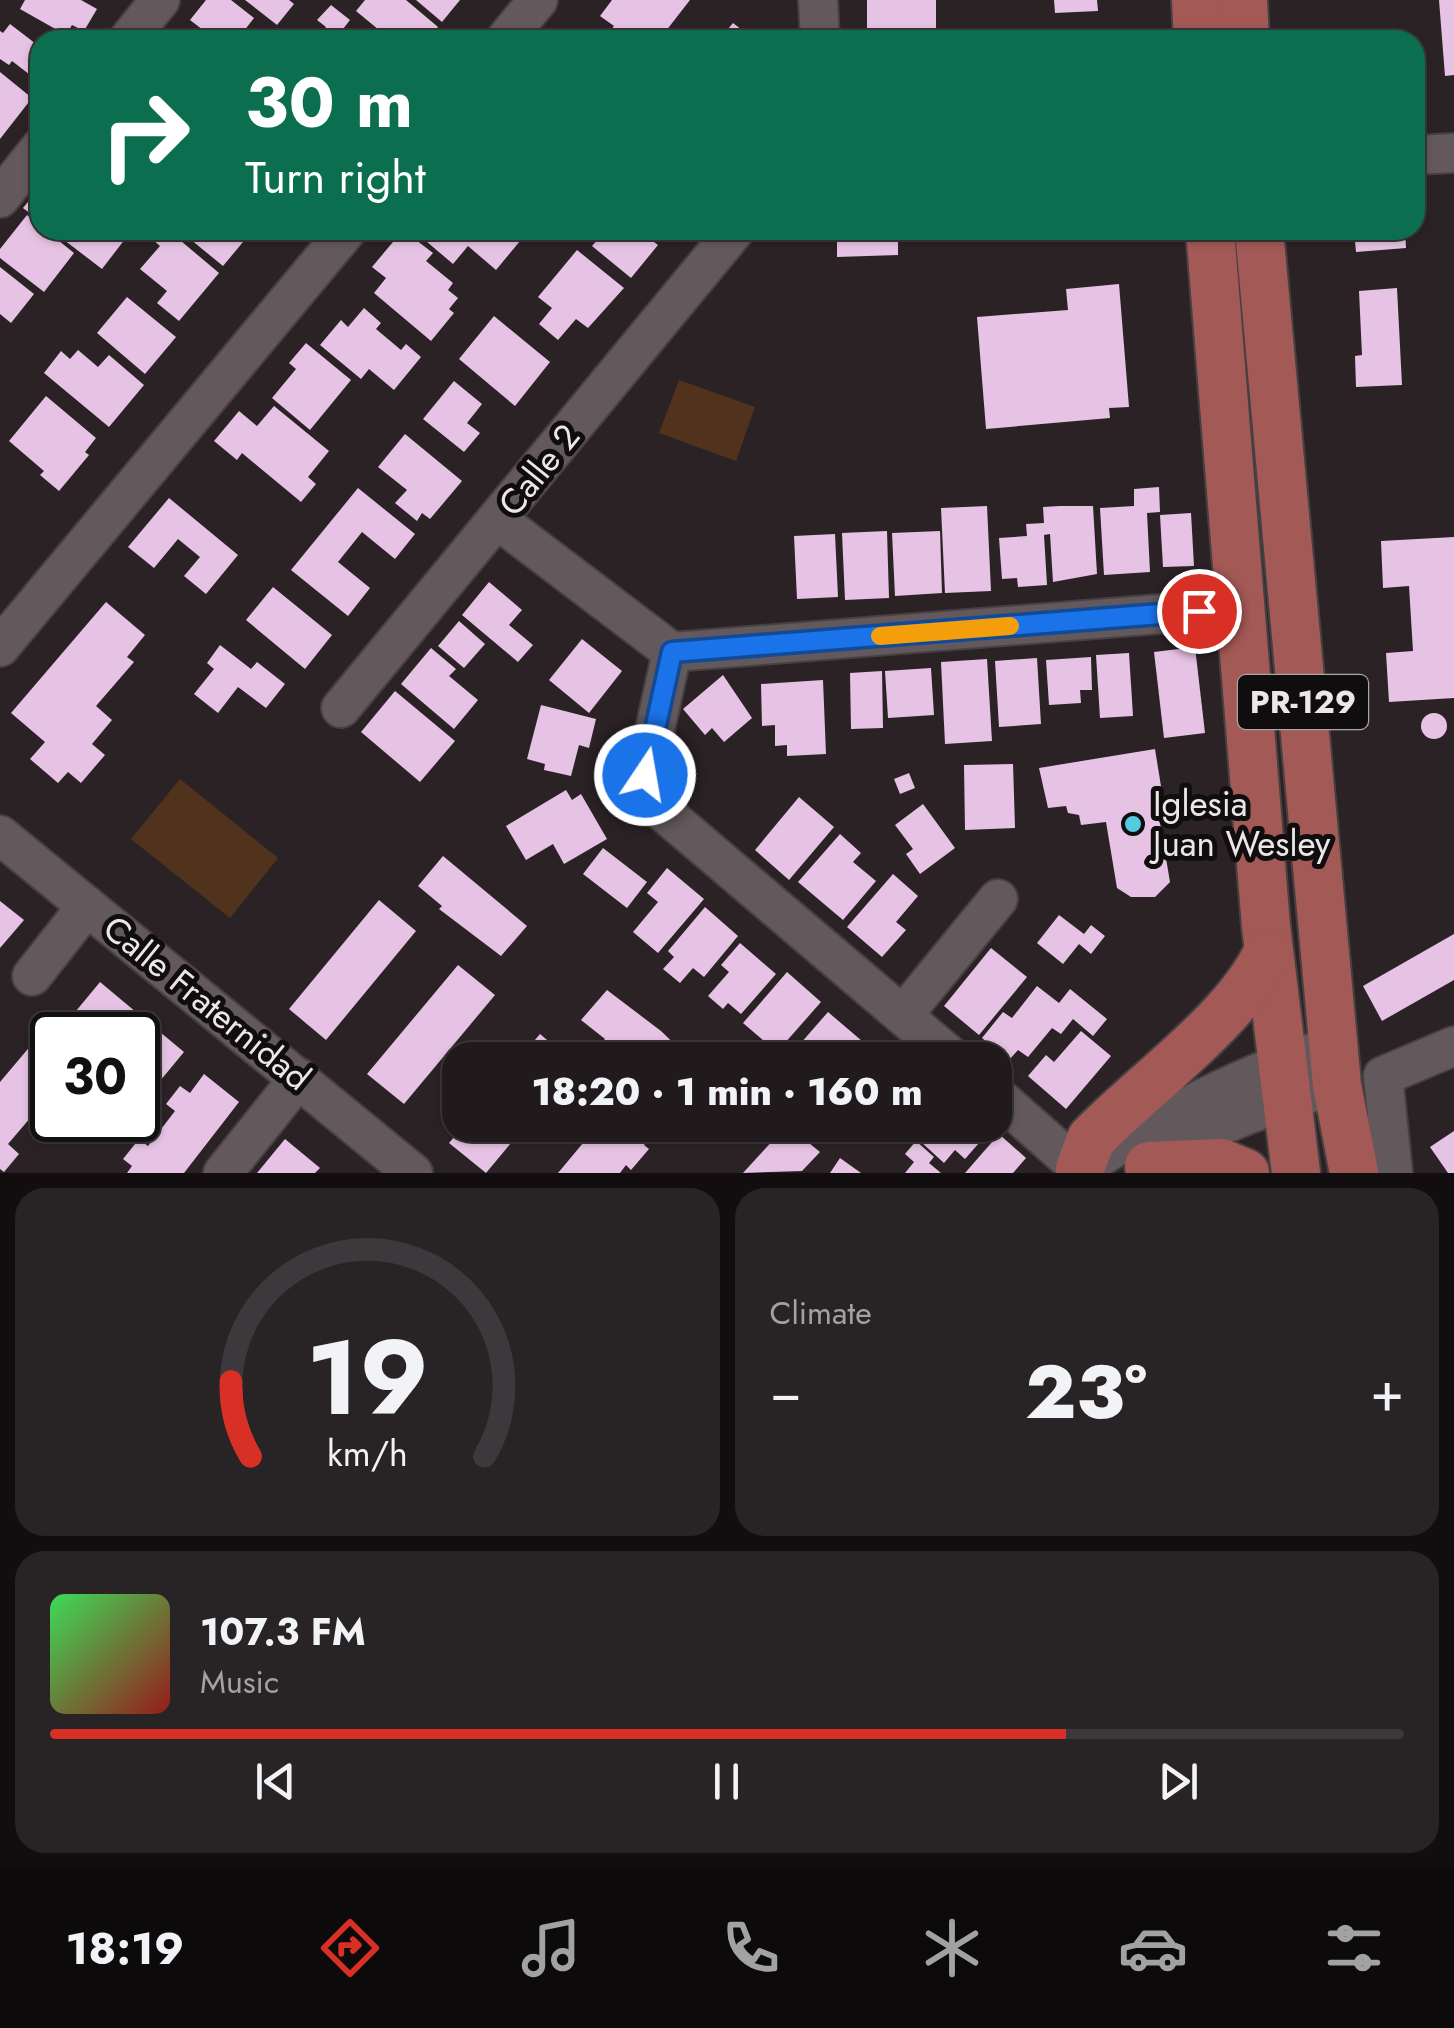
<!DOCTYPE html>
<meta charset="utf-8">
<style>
:root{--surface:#201a1c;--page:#282325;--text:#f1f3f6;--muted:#a2a1a3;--line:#3d383b;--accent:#d93025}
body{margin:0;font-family:Jost,sans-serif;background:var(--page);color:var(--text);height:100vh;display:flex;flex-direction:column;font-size:38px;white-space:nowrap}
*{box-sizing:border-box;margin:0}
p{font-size:32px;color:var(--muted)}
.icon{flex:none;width:55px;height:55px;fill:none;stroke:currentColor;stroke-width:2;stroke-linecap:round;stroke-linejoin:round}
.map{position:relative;height:1173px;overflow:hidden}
.drawer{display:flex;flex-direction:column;gap:15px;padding:15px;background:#120e0f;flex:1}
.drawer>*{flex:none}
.banner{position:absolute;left:30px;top:30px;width:1395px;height:210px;border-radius:30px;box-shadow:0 2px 8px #0004,0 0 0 2px var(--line);background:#0b6e4f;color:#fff;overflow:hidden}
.speed{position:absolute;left:30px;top:1012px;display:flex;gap:20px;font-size:50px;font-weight:700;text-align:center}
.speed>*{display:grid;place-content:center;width:130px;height:130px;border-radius:50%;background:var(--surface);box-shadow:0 2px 8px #0004,0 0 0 2px var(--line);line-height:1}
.speed .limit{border:5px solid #111;border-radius:15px;background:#fff;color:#111}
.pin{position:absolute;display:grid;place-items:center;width:85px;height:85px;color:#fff;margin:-42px;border:5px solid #fff;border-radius:50%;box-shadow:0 2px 10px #0007}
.me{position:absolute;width:110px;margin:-55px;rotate:12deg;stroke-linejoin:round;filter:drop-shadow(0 0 8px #0008)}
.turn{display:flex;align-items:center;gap:35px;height:210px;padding:0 50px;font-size:45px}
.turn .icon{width:130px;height:130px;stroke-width:2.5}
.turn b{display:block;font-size:70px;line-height:85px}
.big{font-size:75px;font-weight:800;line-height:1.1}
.drawer .tile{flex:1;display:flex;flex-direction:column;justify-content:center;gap:15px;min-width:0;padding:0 35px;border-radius:30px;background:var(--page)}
.drawer .dial{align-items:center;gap:0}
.dial svg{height:260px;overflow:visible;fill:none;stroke:var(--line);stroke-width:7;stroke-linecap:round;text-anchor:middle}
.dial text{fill:var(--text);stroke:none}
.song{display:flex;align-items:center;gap:30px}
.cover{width:120px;height:120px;border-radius:15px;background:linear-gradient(135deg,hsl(130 70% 55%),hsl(0 70% 35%))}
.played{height:10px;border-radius:5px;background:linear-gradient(90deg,var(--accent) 75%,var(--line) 75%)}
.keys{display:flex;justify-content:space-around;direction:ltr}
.heat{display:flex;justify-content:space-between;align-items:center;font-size:55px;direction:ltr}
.drawer .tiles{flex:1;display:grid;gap:15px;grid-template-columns:1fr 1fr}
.tile:last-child{grid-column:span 2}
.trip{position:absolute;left:442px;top:1042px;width:570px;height:100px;border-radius:30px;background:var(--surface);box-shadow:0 2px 8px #0004,0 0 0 2px var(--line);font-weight:800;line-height:100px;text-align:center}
.tabs{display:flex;height:160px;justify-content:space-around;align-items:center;background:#0d0a0b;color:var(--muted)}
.tabs .icon{width:70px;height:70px}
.tabs .on{color:var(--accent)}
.tabs b{font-size:45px;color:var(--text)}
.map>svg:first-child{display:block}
.green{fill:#51321c}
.building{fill:#e6c3e4}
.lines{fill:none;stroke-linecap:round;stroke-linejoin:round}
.minor-casing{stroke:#474042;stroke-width:42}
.major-casing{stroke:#474042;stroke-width:52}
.minor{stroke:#63595c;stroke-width:38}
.major{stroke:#a35955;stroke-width:48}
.route-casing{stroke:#114b97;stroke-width:25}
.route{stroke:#1a73e8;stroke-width:18}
.slow{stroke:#f59e0b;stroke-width:18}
.poi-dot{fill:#54cade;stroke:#100d0e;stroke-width:4}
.labels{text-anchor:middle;stroke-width:10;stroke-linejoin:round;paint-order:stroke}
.shield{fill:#100d0e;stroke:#aaa5a7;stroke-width:2.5}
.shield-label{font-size:32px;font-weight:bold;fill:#ece6e8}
.street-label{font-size:35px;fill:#ece6e8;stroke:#100d0e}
.poi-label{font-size:35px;fill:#ece6e8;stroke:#100d0e;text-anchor:start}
</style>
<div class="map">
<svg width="1454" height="1173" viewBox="0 0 1454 1173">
<rect width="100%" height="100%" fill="#2b2225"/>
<g class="green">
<polygon points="679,380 755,407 736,461 659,433"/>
<polygon points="180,779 278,858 230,918 131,839"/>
</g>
<g class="building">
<polygon points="25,0 81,0 97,9 84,31 72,25 66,35 20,9"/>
<polygon points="206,0 231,0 254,18 237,40 216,40 190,20"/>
<polygon points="245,0 289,0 294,4 277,25"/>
<polygon points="365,0 406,0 438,27 427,40 371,40 379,30 356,11"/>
<polygon points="416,0 460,0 442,22"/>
<polygon points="612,0 690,0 662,36 667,40 603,40 614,26 600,16"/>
<rect x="867" y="0" width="69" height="40"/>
<polygon points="1054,0 1097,0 1098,11 1055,13"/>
<polygon points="1439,0 1454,0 1454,75 1445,76"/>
<polygon points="331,5 350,20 343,29 356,40 315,40 326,27 317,20"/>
<polygon points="733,23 755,40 719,40"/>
<polygon points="10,24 40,47 40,70 34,78 12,61 9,65 0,59 0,31 3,33"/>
<polygon points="0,72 32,98 0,139"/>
<polygon points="40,187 40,221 23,208"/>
<polygon points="27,215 74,253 44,292 0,258 0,249"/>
<polygon points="51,230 132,230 102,269"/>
<polygon points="159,230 168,230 219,273 179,321 157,303 167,291 140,269 160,246 152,239"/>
<polygon points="179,230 253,230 223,266"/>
<polygon points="403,230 433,253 426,261 453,283 448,290 458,298 449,309 454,313 431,341 374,293 386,278 372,267"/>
<polygon points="413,230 519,230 525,235 496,270 468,246 453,264"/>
<polygon points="606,230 657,230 650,239 658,245 631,278 592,246"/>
<polygon points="837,230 898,230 898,255 837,257"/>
<polygon points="1354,230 1405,230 1406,248 1356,252"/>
<polygon points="577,250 624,288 588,328 576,319 558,340 539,324 552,308 538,297"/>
<polygon points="0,267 34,294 11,323 0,314"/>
<polygon points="1119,284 1129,407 1109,408 1110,418 986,429 977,317 1068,310 1066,289"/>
<polygon points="1397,288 1402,385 1356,387 1355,356 1362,355 1359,291"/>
<polygon points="127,297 176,337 145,374 97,333"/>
<polygon points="364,308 381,323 376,329 401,350 406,344 421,357 394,390 369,369 361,379 320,345 341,320 348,327"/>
<polygon points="494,316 550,362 515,406 459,359"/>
<polygon points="306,343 351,380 310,430 272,398 296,369 289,363"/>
<polygon points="78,350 98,367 109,355 144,385 109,427 44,373 61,351 70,359"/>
<polygon points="454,381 482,404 467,423 480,433 464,452 423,419"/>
<polygon points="46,396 96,438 85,452 89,455 59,491 40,475 44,471 9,441"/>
<polygon points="274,406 329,451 308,477 316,484 301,502 242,453 237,460 214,441 239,411 257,426"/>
<polygon points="405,434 462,481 430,519 422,513 417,521 395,503 407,490 378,467"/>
<polygon points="1159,487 1160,512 1147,513 1150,572 1104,575 1100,508 1134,506 1134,489"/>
<polygon points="358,488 415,534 395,559 362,532 338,562 370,588 348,616 291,570"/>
<polygon points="169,498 238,555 206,594 184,576 200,557 178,539 154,568 128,547"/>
<polygon points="987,506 991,591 945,593 941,508"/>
<polygon points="1060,506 1093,506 1097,574 1053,582 1050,534 1044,535 1047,585 1018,587 1017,578 1002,579 999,538 1027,536 1026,524 1044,523 1043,507"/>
<polygon points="1191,513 1194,566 1163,567 1160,515"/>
<polygon points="887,531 889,598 845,600 842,533"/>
<polygon points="940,531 942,593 895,596 892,533"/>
<polygon points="835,534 838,597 797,599 794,536"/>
<polygon points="1454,537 1454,698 1389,702 1386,653 1413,651 1409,586 1383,588 1381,541"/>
<polygon points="489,582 522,610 509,625 533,645 518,662 462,615"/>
<polygon points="273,587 332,635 305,669 246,620"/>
<polygon points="106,602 145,635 127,657 134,662 96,706 112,720 92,744 105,755 81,783 68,772 58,783 30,759 45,742 11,713"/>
<polygon points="459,621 485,644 464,668 438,646"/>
<polygon points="582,639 622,671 589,713 549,680"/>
<polygon points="220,645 251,669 257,662 285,684 266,708 238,687 218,713 194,694 214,669 207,663"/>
<polygon points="1195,647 1205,733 1164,738 1154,652"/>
<polygon points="431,648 456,669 449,676 478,700 454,729 401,684"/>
<polygon points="1129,653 1133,716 1100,718 1096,655"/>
<polygon points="1091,657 1092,690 1080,690 1081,703 1049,705 1046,660"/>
<polygon points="1037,658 1041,724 999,727 995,661"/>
<polygon points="987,659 992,741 945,744 941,662"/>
<polygon points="931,668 934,715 888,718 885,671"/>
<polygon points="882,671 883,728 851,729 850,673"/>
<polygon points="723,675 752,718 724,742 712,728 705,735 683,709"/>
<polygon points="823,680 826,754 787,756 787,745 775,746 775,725 762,726 761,684"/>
<polygon points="395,691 455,741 420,782 361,732"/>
<polygon points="541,705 596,719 589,748 579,745 571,776 544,770 545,764 527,759"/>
<circle cx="1434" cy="726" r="13"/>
<polygon points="1155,749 1165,811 1158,811 1170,882 1155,897 1131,897 1117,888 1106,822 1081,825 1079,815 1068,813 1066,806 1048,808 1039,768"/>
<polygon points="1013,764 1015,828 965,830 964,765"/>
<polygon points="909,773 915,788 900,794 894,779"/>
<polygon points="566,790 572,800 581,794 607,839 564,864 553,844 526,860 506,826"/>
<polygon points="799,797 834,827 789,880 755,850"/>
<polygon points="923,804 955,848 920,874 906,854 913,849 895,825"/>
<polygon points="840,834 861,853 853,862 876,881 843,920 798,882"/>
<polygon points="603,848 647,882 627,908 583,874"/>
<polygon points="443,856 527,926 501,956 439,909 442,906 418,886"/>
<polygon points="667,868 704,899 658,953 633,932 658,902 647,893"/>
<polygon points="893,874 918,896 896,922 906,930 882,957 847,927"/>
<polygon points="379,900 416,931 326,1040 289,1009"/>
<polygon points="0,901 24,920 0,948"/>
<polygon points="705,907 738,936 704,977 693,968 680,983 663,969 674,957 668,951"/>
<polygon points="1059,915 1084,934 1091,925 1105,936 1091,954 1079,944 1063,964 1037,943"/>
<polygon points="1454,934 1454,980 1382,1021 1363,986"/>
<polygon points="740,943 776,974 741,1014 728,1003 723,1009 708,996 729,972 721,965"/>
<polygon points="991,948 1027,977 979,1035 944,1006"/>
<polygon points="458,965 495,995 404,1104 367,1074"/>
<polygon points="787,972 821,1002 777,1052 743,1023"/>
<polygon points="100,982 184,1052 160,1081 138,1062 138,1035 105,1035 76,1011"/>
<polygon points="1037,986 1059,1003 1070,989 1107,1019 1093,1036 1073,1019 1061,1034 1052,1028 1028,1057 1018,1050 1009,1060 982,1038 1003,1012 1012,1018"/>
<polygon points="607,990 661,1031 691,1060 623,1060 602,1042 605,1039 581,1020"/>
<polygon points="828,1012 862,1041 846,1060 810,1060 814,1056 800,1044"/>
<polygon points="43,1031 52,1038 52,1110 43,1103 8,1144 19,1154 4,1172 0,1169 0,1082"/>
<polygon points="1081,1031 1111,1056 1066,1109 1028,1076 1046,1055 1054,1062"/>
<polygon points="540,1034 571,1060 518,1060"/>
<polygon points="873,1042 894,1060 857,1060"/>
<polygon points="204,1074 239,1102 184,1173 127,1173 132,1166 123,1159 139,1139 148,1146 175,1111 166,1104 180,1086 190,1093"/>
<polygon points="464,1125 526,1125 486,1173 449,1143"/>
<polygon points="598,1125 658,1128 644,1145 649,1149 631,1170 626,1165 620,1173 558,1173"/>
<polygon points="787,1125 820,1152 802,1171 743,1173"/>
<polygon points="834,1125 861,1125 849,1138"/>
<polygon points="896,1125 926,1125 913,1140"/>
<polygon points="936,1125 975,1125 986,1135 965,1159 955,1150 944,1163 921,1142"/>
<polygon points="1454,1131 1454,1173 1448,1173 1430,1147"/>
<polygon points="999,1134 1026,1158 1013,1173 965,1173"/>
<polygon points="285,1139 320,1168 315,1173 257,1173"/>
<polygon points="916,1141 934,1157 929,1163 941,1173 905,1173 914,1162 905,1154"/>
<polygon points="840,1158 861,1173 830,1173"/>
</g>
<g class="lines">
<g class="minor-casing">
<g id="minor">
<polyline points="818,0 820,40"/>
<polyline points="128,40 160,0"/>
<polyline points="505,40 538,0"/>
<polyline points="1415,155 1454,153"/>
<polyline points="0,198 40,148"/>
<polyline points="498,520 672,652 1237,608"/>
<polyline points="0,647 347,230"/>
<polyline points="672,652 645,775 661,810 955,1060"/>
<polyline points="341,708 735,230"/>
<polyline points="0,835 413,1173"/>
<polyline points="32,976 87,906"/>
<polyline points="903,1015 998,899"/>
<polyline points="995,1094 1080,1169"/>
<path d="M1150,1166C1203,1126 1275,1104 1337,1085"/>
<path d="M1081,1169C1160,1118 1242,1073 1334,1046"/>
<polyline points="223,1173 299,1078"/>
<polyline points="1393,1173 1383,1076 1454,1046"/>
</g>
</g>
<g class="major-casing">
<g id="major">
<polyline points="1196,0 1198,40"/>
<polyline points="1243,0 1245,40"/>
<polyline points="1210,230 1266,926 1296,1173"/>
<polyline points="1259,230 1337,1085 1354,1173"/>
<polyline points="1149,1166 1221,1163 1245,1173"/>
<path d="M1080,1169L1091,1139C1144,1084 1237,1020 1268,952"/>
</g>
</g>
<use href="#minor" class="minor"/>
<use href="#major" class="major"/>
</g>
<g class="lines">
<g class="route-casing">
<polyline id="route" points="645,775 672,652 1199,611"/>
</g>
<use href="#route" class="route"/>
<polyline class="slow" points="880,636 1010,626"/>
</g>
<circle class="poi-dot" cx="1133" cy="824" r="10"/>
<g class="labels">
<rect class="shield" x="1238" y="675" width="130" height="54" rx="8"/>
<g class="shield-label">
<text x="1303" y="713">PR-129</text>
</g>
<g class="street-label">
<text transform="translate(539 470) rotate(-51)" y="12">Calle 2</text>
<text transform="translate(207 1003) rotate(39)" y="12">Calle Fraternidad</text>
</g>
<g class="poi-label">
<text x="1153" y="816">Iglesia<tspan x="1153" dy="40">Juan Wesley</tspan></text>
</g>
</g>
</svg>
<div class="speed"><div class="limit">30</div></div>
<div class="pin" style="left:1199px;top:611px;background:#d93025"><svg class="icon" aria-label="arrive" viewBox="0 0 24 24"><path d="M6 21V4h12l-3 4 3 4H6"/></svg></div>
<svg class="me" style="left:645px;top:775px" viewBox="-20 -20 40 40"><circle r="17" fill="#1a73e8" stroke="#fff" stroke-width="3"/><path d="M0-11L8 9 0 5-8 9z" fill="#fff"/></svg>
<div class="trip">18:20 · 1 min · 160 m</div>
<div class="banner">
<div class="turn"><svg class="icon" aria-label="right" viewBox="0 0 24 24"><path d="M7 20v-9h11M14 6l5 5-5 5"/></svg><div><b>30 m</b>Turn right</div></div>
</div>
</div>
<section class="drawer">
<div class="tiles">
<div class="tile dial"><svg viewBox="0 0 100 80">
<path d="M14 69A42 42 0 1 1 86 69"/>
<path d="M14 69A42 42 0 0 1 8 46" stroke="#d93025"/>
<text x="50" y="56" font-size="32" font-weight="700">19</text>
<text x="50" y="72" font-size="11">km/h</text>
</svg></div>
<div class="tile"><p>Climate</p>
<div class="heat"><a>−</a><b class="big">23°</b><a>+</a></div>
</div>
<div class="tile">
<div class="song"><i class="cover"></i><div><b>107.3 FM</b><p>Music</p></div></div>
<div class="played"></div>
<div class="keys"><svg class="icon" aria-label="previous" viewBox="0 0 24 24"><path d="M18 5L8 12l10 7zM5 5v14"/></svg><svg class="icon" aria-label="pause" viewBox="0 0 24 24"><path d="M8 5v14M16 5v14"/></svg><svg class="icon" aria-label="next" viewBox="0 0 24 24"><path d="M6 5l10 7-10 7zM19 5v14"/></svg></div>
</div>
</div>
</section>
<nav class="tabs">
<b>18:19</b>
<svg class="icon on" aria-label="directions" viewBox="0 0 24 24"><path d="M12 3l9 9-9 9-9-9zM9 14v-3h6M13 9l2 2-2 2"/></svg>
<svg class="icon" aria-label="music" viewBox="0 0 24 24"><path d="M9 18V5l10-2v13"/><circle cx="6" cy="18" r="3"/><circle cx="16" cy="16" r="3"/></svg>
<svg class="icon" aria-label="phone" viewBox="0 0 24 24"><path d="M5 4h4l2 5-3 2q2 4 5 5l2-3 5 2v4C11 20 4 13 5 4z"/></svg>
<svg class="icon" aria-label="climate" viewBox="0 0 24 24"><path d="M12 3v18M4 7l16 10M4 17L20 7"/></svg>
<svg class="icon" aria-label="car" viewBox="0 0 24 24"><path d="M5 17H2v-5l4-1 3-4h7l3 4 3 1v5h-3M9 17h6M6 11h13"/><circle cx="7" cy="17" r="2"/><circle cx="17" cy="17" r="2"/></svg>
<svg class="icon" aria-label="filters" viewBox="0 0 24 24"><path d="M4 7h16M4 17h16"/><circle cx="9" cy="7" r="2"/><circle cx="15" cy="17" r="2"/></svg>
</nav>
